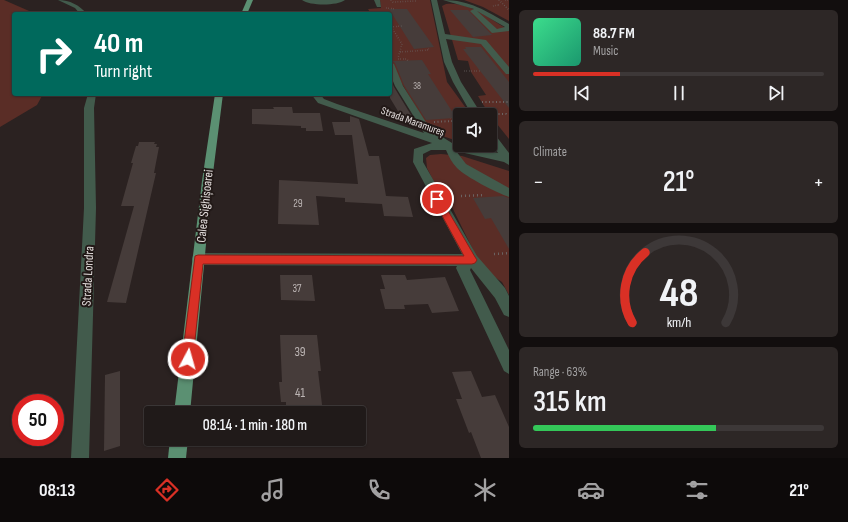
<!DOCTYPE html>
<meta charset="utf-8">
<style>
:root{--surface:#201a19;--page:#2d2726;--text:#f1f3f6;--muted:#a2a1a2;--line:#3d3838;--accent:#d93025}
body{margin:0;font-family:"Sofia Sans Condensed",sans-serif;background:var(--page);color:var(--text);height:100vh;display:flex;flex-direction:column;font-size:15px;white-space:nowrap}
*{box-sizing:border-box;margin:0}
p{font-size:13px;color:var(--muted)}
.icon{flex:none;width:22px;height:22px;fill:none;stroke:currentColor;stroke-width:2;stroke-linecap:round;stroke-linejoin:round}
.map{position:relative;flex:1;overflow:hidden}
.sheet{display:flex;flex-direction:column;gap:10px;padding:10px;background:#120e0e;width:339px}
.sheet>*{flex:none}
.banner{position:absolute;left:12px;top:12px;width:380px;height:84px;border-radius:4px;box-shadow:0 1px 3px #0004,0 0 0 1px var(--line);background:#00695c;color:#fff;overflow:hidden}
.tools{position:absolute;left:453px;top:108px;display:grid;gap:8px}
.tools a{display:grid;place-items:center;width:44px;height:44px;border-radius:4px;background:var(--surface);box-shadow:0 1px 3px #0004,0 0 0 1px var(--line);font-size:20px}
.speed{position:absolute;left:12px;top:394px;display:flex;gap:8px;font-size:20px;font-weight:700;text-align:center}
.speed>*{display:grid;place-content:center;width:52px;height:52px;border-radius:50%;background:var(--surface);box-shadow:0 1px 3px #0004,0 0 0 1px var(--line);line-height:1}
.speed .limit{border:6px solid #d22;background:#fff;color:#111}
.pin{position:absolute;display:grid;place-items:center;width:34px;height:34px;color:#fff;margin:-17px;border:2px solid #fff;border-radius:50%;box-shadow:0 1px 4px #0007}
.me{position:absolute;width:44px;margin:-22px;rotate:6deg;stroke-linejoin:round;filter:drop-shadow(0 0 3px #0008)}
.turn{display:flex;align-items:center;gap:14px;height:84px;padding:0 16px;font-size:18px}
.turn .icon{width:52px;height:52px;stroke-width:2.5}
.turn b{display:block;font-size:28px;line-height:34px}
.big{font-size:30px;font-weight:600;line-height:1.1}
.sheet .tile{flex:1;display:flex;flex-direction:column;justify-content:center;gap:6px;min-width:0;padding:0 14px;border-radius:6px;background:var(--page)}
.sheet .dial{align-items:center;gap:0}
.dial svg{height:104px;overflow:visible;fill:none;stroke:var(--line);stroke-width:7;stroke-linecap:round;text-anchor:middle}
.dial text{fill:var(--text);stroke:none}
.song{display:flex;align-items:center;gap:12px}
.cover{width:48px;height:48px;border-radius:6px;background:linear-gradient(135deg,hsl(150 70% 55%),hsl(160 70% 35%))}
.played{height:4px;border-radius:2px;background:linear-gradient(90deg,var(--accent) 30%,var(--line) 30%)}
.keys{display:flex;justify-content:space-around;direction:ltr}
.heat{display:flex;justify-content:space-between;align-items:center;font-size:22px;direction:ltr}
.charge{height:6px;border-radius:3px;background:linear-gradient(90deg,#34c759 63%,var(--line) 0)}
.trip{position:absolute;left:144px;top:406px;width:222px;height:40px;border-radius:4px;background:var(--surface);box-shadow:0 1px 3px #0004,0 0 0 1px var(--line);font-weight:600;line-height:40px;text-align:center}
.menu{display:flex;height:64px;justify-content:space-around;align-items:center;background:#0d0a0a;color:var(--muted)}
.menu .icon{width:28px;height:28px}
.menu .active{color:var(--accent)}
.menu b{font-size:18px;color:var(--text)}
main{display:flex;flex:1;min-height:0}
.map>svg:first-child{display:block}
.green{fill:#5a2d26}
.building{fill:#463c3a}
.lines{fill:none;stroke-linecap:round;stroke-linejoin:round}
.path-far2{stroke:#6c6463;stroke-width:1.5;stroke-dasharray:0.5 2;stroke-linecap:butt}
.path-far1{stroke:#6c6463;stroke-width:2;stroke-dasharray:1 2.5;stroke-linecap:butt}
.path{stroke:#6c6463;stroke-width:2.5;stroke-dasharray:1 3;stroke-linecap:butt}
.minor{fill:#425b4c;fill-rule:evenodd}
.major{fill:#5b9072;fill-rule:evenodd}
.route{fill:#d93025;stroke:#8d1f18}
.labels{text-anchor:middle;stroke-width:4;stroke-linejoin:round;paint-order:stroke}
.far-number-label{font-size:9px;fill:#bcb5b4}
.far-street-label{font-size:11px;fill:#e3dddc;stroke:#221917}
.number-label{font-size:11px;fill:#bcb5b4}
.street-label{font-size:13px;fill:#e3dddc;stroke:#221917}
.near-number-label{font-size:13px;fill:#bcb5b4}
</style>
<main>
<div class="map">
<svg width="509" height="458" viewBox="0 0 509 458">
<rect width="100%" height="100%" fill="#2b2221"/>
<g class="green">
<polygon points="0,0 4,0 36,14 14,14 14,94 43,94 37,105 0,127"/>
<polygon points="380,0 430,0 447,82 471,115 460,115 460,142 437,134 427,125 399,79 390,57 390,14 371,14 368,9 381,8"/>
<polygon points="464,0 509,0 509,21 483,7"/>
<path d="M446,4C469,1 490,19 509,30V139L489,114L478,96L486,95L471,72L468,61L458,60L442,6Z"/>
<polygon points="441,154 462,156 509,171 509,295 502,282 488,273 478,260 450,203 435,184 427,168 426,158 430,155"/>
</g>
<g class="building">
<polygon points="389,9 407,9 434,47 414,49"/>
<polygon points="450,10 468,10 492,35 473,37"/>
<polygon points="465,47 481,47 509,82 509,108 463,49 466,49"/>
<polygon points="422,60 431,74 428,74 455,116 453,117 454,118 426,120 404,85 395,63 392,61"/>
<polygon points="390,78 394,87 414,120 404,121 390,98"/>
<polygon points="273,107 292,107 293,113 320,113 323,131 306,131 306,128 301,128 301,126 252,124 252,109 274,109"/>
<polygon points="350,116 359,119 369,156 379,156 386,196 408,197 413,217 384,216 382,204 345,202 345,198 316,196 319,225 278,224 279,180 358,184 352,135 335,135 332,122 350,122"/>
<polygon points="139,142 155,142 154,144 157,144 156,147 159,147 154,173 156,173 126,303 107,302 134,206 121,206 133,163 131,163 136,146 138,146"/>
<polygon points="503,196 509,198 509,249 491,218 485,219 473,198"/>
<polygon points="280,275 312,275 315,301 281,300"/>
<polygon points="381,275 405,275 407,280 445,277 459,311 432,313 428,304 404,305 405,309 385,309 380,289 385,289"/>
<polygon points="280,335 317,335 321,371 318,371 323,413 286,413 286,402 281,402 279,382 282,382"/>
<polygon points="120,371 120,446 104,451 105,375"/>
<polygon points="471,371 482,397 495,395 509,427 509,458 481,458 471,432 469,433 456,399 462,399 452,372"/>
</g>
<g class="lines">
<g class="path-far2">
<polyline points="391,0 393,2 416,1 415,0"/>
<polyline points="499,0 509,10"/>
<polyline points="505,0 509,0"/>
<polyline points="493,6 498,5 497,4"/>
<polyline points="386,8 396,9"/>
<polyline points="390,25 402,44 398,58"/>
<polyline points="391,27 402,26"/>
<polyline points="400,52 429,50 428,48"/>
<polyline points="398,59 407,59 408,61"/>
<polyline points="464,71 480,71"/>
</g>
<g class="path-far1">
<polyline points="482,102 509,102"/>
<polyline points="488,114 506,114 508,116"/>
<polyline points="452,121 460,127"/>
<polyline points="434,122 452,121 451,118"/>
</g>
<g class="path">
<polyline points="461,196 485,195"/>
<polyline points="494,254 509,253"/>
</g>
<g class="minor">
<path d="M58,0C70,0 79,5 87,14H80L75,8Z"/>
<path d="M302,0H345C337,6 310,6 302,0Z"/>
<polygon points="374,0 380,0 381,7 377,7"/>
<polygon points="431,0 437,0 445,34 486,40 509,67 509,74 506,74 481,44 446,39 452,62 461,82 482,115 472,115 453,82 444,62"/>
<path d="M443,0C470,0 486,11 509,24V31L492,33L470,11L474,9ZM477,11L505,27L497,29Z"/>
<path d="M390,62L394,64L403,86L431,130L452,143L498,153L490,141V131L493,132L509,153V165L504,162L456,151L466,164L509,188V197C497,193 466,177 457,168C452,163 449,157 446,150H431L423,154V162L477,256L505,288L509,296V317L504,315L495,298L471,268L470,270L509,350V374L504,371L456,268L457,266L198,265L193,263L192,259L193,255L198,253L462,254L413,162L414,149L432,143L318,103L311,94H320L324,99L337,104L424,133L395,86L390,74Z"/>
<polygon points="88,94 96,94 94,108 96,208 89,458 71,458 84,208 84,108"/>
</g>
<g class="major">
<polygon points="247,0 253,0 247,14 241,14"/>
<polygon points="215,94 223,94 212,181 190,413 174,413 202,181"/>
<polygon points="170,439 188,439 186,458 168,458"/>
</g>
</g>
<polygon class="route" points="437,196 440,197 475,257 477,260 475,263 472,264 203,264 193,359 192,363 188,365 184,363 182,359 195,256 198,255 464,256 433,199"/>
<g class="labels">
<g class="far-number-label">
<text x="417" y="89">38</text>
</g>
<g class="far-street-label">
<text transform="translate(413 121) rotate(20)" y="4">Strada Maramureș</text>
</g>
<g class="number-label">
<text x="298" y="207">29</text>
<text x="297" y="292">37</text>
</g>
<g class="street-label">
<text transform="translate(204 206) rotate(-84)" y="5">Calea Sighișoarei</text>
<text transform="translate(87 276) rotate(-87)" y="5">Strada Londra</text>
</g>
<g class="near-number-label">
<text x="300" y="356">39</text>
<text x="300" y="397">41</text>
</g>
</g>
</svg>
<div class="tools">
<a><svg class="icon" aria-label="sound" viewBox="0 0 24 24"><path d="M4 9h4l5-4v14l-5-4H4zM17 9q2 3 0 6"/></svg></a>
</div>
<div class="speed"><div class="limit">50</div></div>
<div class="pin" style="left:437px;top:199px;background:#d93025"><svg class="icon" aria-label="arrive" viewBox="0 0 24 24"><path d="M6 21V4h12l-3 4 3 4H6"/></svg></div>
<svg class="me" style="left:188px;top:359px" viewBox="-20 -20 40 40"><circle r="17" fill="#d93025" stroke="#fff" stroke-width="3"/><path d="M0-11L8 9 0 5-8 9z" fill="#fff"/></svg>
<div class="trip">08:14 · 1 min · 180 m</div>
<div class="banner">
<div class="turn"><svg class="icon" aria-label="right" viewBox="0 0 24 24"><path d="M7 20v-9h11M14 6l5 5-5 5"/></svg><div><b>40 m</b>Turn right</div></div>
</div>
</div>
<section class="sheet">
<div class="tile">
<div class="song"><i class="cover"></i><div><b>88.7 FM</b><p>Music</p></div></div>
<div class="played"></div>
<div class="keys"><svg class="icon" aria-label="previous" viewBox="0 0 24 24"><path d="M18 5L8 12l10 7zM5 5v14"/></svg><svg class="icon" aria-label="pause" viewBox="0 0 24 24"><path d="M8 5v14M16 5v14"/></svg><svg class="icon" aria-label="next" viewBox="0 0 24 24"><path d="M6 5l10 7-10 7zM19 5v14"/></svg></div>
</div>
<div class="tile"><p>Climate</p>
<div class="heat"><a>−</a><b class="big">21°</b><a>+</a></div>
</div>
<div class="tile dial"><svg viewBox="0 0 100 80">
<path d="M14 69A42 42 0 1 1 86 69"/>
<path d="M14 69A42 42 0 0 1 24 15" stroke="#d93025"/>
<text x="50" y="56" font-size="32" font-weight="700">48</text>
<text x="50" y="72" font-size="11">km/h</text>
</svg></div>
<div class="tile"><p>Range · 63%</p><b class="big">315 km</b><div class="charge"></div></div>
</section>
</main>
<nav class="menu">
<b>08:13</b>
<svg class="icon active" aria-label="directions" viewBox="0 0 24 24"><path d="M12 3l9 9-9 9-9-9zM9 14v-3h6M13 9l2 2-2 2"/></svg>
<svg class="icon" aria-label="music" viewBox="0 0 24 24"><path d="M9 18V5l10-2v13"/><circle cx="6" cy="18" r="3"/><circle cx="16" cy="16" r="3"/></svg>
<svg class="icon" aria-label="phone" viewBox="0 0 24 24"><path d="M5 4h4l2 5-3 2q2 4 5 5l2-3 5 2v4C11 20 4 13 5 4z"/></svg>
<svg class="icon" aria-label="climate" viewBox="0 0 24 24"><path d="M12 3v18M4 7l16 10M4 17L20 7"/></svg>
<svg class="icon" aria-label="car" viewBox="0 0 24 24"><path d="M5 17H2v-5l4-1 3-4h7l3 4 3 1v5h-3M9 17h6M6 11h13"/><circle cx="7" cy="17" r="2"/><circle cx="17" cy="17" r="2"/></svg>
<svg class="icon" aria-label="filters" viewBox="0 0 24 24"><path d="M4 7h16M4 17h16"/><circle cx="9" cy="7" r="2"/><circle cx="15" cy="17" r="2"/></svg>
<b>21°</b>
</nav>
